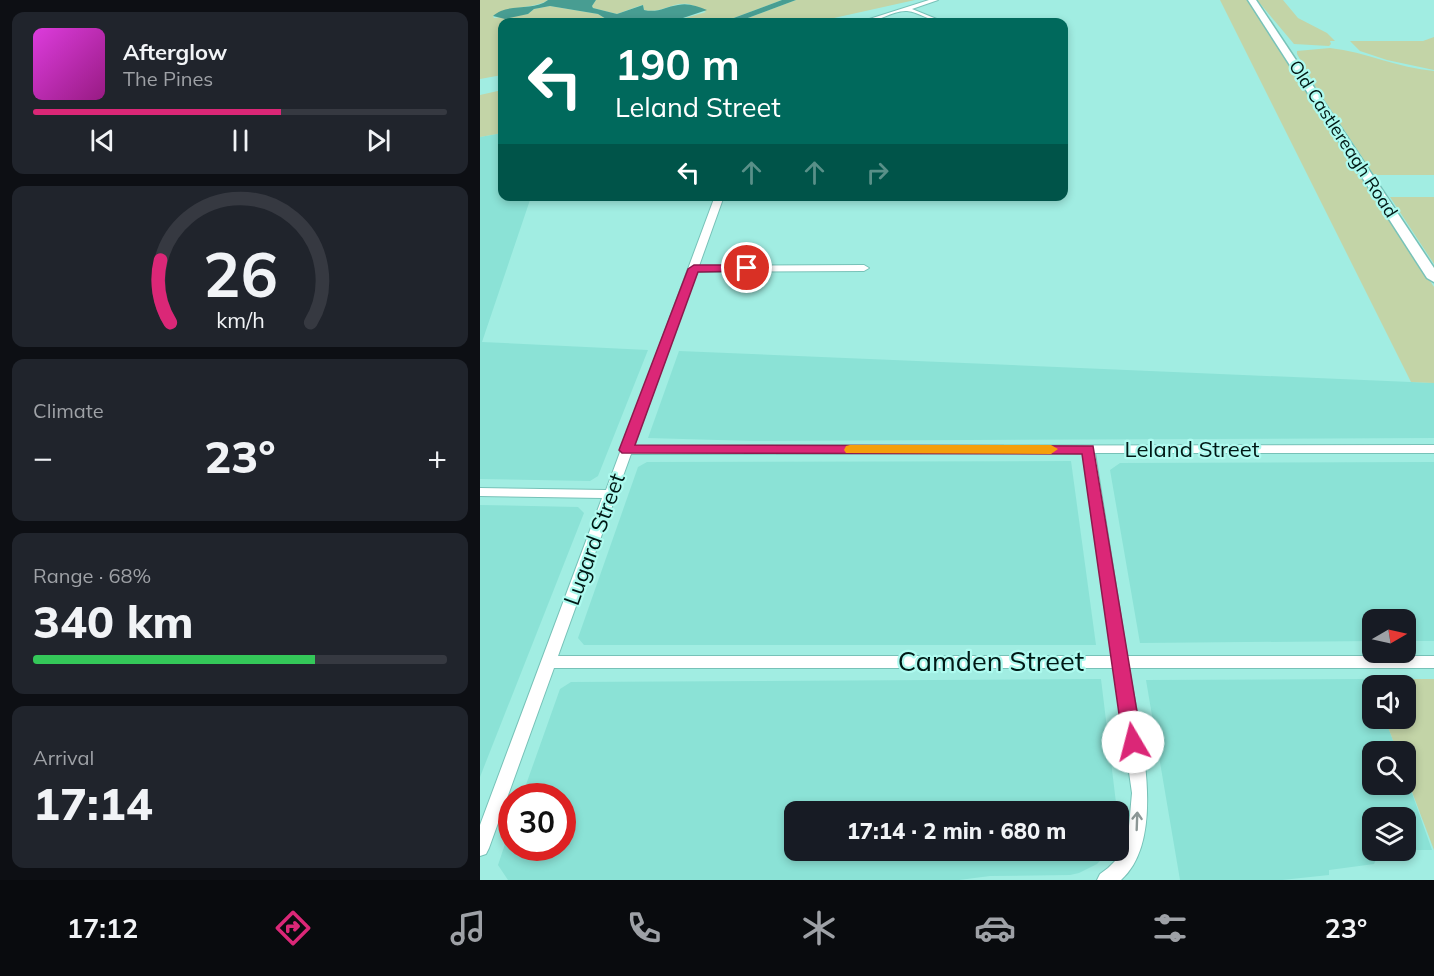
<!DOCTYPE html>
<meta charset="utf-8">
<style>
:root{--surface:#171b24;--page:#20242c;--text:#f1f3f6;--muted:#9ea1a6;--line:#363941;--accent:#db2777}
body{margin:0;font-family:Mulish,sans-serif;background:var(--page);color:var(--text);height:100vh;display:flex;flex-direction:column;font-size:22px;white-space:nowrap}
*{box-sizing:border-box;margin:0}
p{font-size:20px;color:var(--muted)}
.icon{flex:none;width:33px;height:33px;fill:none;stroke:currentColor;stroke-width:2;stroke-linecap:round;stroke-linejoin:round}
.map{position:relative;flex:1;overflow:hidden}
.side{display:flex;flex-direction:column;gap:12px;padding:12px;background:#0d0f14;width:480px}
.side>*{flex:none}
.banner{position:absolute;left:18px;top:18px;width:570px;height:183px;border-radius:12px;box-shadow:0 3px 9px #0003;background:#00695c;color:#fff;overflow:hidden}
.needle{width:39px;rotate:81deg}
.buttons{position:absolute;left:882px;top:609px;display:grid;gap:12px}
.buttons a{display:grid;place-items:center;width:54px;height:54px;border-radius:12px;background:var(--surface);box-shadow:0 3px 9px #0003;font-size:30px}
.speed{position:absolute;left:18px;top:783px;display:flex;gap:12px;font-size:30px;font-weight:700;text-align:center}
.speed>*{display:grid;place-content:center;width:78px;height:78px;border-radius:50%;background:var(--surface);box-shadow:0 3px 9px #0003;line-height:1}
.speed .limit{border:9px solid #d22;background:#fff;color:#111}
.pin{position:absolute;display:grid;place-items:center;width:51px;height:51px;color:#fff;margin:-26px;border:3px solid #fff;border-radius:50%;box-shadow:0 2px 6px #0007}
.me{position:absolute;width:66px;margin:-33px;rotate:352deg;stroke-linejoin:round;filter:drop-shadow(0 0 4px #0008)}
.turn{display:flex;align-items:center;gap:21px;height:126px;padding:0 18px;font-size:27px}
.turn .icon{width:78px;height:78px;stroke-width:2.5}
.turn b{display:block;font-size:42px;line-height:51px}
.lanes{display:flex;align-items:center;height:57px;padding:0 18px;background:#0003;justify-content:center;gap:30px;direction:ltr}
.lanes .off{opacity:.35}
.big{font-size:45px;font-weight:800;line-height:1.1}
.side .tile{flex:1;display:flex;flex-direction:column;justify-content:center;gap:9px;min-width:0;padding:0 21px;border-radius:12px;background:var(--page)}
.side .dial{align-items:center;gap:0}
.dial svg{height:156px;overflow:visible;fill:none;stroke:var(--line);stroke-width:7;stroke-linecap:round;text-anchor:middle}
.dial text{fill:var(--text);stroke:none}
.song{display:flex;align-items:center;gap:18px}
.cover{width:72px;height:72px;border-radius:9px;background:linear-gradient(135deg,hsl(300 70% 55%),hsl(310 70% 35%))}
.played{height:6px;border-radius:3px;background:linear-gradient(90deg,var(--accent) 60%,var(--line) 60%)}
.keys{display:flex;justify-content:space-around;direction:ltr}
.heat{display:flex;justify-content:space-between;align-items:center;font-size:33px;direction:ltr}
.charge{height:9px;border-radius:4px;background:linear-gradient(90deg,#34c759 68%,var(--line) 0)}
.trip{position:absolute;left:304px;top:801px;width:345px;height:60px;border-radius:12px;background:var(--surface);box-shadow:0 3px 9px #0003;font-weight:800;line-height:60px;text-align:center}
.tab-bar{display:flex;height:96px;justify-content:space-around;align-items:center;background:#090b0e;color:var(--muted)}
.tab-bar .icon{width:42px;height:42px}
.tab-bar .current{color:var(--accent)}
.tab-bar b{font-size:27px;color:var(--text)}
main{display:flex;flex:1;min-height:0}
.map>svg:first-child{display:block}
.built{fill:#8be2d6}
.green{fill:#c3d4a7}
.water{fill:#489d92}
.lines{fill:none;stroke-linecap:round;stroke-linejoin:round}
.street-casing{stroke:#77c2b8;stroke-width:2}
.secondary-casing{stroke:#77c2b8;stroke-width:3}
.street{fill:#fff;fill-rule:evenodd}
.secondary{fill:#fff;fill-rule:evenodd}
.oneway{stroke:#8c9796}
.route{fill:#db2777;stroke:#8e194d;stroke-width:1.5}
.slow{fill:#f59e0b}
.labels{text-anchor:middle;stroke-width:4.5;stroke-linejoin:round;paint-order:stroke}
.far-street-label{font-size:18px;fill:#001815;stroke:#aefaef}
.street-label{font-size:22px;fill:#001815;stroke:#aefaef}
.near-street-label{font-size:27px;fill:#001815;stroke:#aefaef}
</style>
<main>
<section class="side">
<div class="tile">
<div class="song"><i class="cover"></i><div><b>Afterglow</b><p>The Pines</p></div></div>
<div class="played"></div>
<div class="keys"><svg class="icon" aria-label="previous" viewBox="0 0 24 24"><path d="M18 5L8 12l10 7zM5 5v14"/></svg><svg class="icon" aria-label="pause" viewBox="0 0 24 24"><path d="M8 5v14M16 5v14"/></svg><svg class="icon" aria-label="next" viewBox="0 0 24 24"><path d="M6 5l10 7-10 7zM19 5v14"/></svg></div>
</div>
<div class="tile dial"><svg viewBox="0 0 100 80">
<path d="M14 69A42 42 0 1 1 86 69"/>
<path d="M14 69A42 42 0 0 1 9 37" stroke="#db2777"/>
<text x="50" y="56" font-size="32" font-weight="700">26</text>
<text x="50" y="72" font-size="11">km/h</text>
</svg></div>
<div class="tile"><p>Climate</p>
<div class="heat"><a>−</a><b class="big">23°</b><a>+</a></div>
</div>
<div class="tile"><p>Range · 68%</p><b class="big">340 km</b><div class="charge"></div></div>
<div class="tile"><p>Arrival</p><b class="big">17:14</b></div>
</section>
<div class="map">
<svg width="954" height="880" viewBox="0 0 954 880">
<rect width="100%" height="100%" fill="#a1ede2"/>
<g class="built">
<polygon points="22,133 22,196 51,197 2,342 168,350 118,476 110,481 0,479 0,137"/>
<polygon points="199,351 954,383 954,438 273,441 168,438"/>
<polygon points="591,461 616,645 104,645 98,638 158,467 167,462"/>
<polygon points="954,462 954,641 926,641 926,620 892,620 892,641 660,643 630,470 640,463"/>
<polygon points="0,505 98,507 104,513 0,777"/>
<polygon points="621,679 637,811 315,812 315,850 629,851 617,864 599,873 590,875 510,876 479,880 28,880 18,865 31,826 32,848 82,848 82,796 42,796 80,689 91,682"/>
<polygon points="890,679 893,685 892,718 905,719 917,751 892,752 892,784 926,784 926,776 952,850 926,850 926,818 892,818 892,850 918,851 900,851 894,864 849,870 849,875 802,880 700,880 666,680"/>
</g>
<g class="green">
<path d="M0,0H68C58,8 30,6 13,16L14,18L48,14L54,9L70,6L118,14L131,22H22V75L0,79Z"/>
<path d="M116,0H302L243,22H191L226,12C220,9 214,5 208,4C192,2 181,14 164,10L163,5L159,6L137,14L113,8L112,6Z"/>
<polygon points="316,0 435,0 336,22 257,22"/>
<polygon points="740,0 768,0 954,287 954,383 931,382"/>
<polygon points="777,0 803,0 818,18 847,33 855,41 850,41 851,44 849,46 814,44"/>
<polygon points="954,37 954,70 907,60 880,51 870,41 943,41"/>
<path d="M850,48C886,52 918,68 954,71V175H894L837,89L817,54V51Z"/>
<polygon points="22,90 22,133 0,137 0,95"/>
<polygon points="910,197 954,197 954,264"/>
<polygon points="890,679 954,679 954,850 926,776 926,752 917,751 905,719 926,718 926,686 893,685"/>
</g>
<g class="water">
<path d="M68,0H116L112,6L113,8L137,14L163,5L164,10C178,13 185,7 198,5C208,3 217,6 227,10L191,22H131L118,14L70,6L54,9L48,14L25,19L13,16C28,2 53,12 68,0Z"/>
<polygon points="302,0 316,0 257,22 243,22"/>
</g>
<g class="lines">
<g class="street-casing">
<g id="street">
<path d="M449,0H458L432,9L464,22C450,22 440,12 427,11C412,10 396,24 380,22Z"/>
<path d="M235,196H244L219,266L384,265L389,268L384,271L217,272L154,446L954,445V453H615L647,656H954V668H649C658,725 689,837 641,880H617L620,874L628,868L641,855L646,845L649,826L652,793L634,668H74L9,848L6,854L0,856V825L122,498L0,496V488L126,490ZM603,453L632,656H78L151,454Z"/>
</g>
</g>
<g class="secondary-casing">
<polygon id="secondary" points="768,0 776,0 954,268 954,282 947,278"/>
</g>
<use href="#street" class="street"/>
<use href="#secondary" class="secondary"/>
</g>
<defs><path id="oneway-shaft" d="M-6 0H5M1.5-3L5.5 0L1.5 3" fill="none" stroke-width="1.6" stroke-linecap="round" stroke-linejoin="round" transform="scale(1.5)"/></defs>
<use class="oneway" href="#oneway-shaft" transform="translate(657 821) rotate(-88)"/>
<polygon class="route" points="267,265 273,268 271,271 218,272 155,445 613,446 662,742 659,748 653,750 646,748 643,742 602,454 142,453 139,450 208,269 214,265"/>
<polygon class="slow" points="370,445 571,445 578,449 571,454 366,453 364,450 366,446"/>
<g class="labels">
<g class="far-street-label">
<text transform="translate(863 139) rotate(57)" y="6">Old Castlereagh Road</text>
</g>
<g class="street-label">
<text x="712" y="457">Leland Street</text>
<text transform="translate(114 539) rotate(-70)" y="8">Lugard Street</text>
</g>
<g class="near-street-label">
<text x="511" y="671">Camden Street</text>
</g>
</g>
</svg>
<div class="buttons">
<a><svg class="needle" viewBox="-14 -14 28 28"><path d="M0-13l5 13h-10z" fill="#e53935"/><path d="M0 13l5-13h-10z" fill="#9ea1a6"/></svg></a>
<a><svg class="icon" aria-label="sound" viewBox="0 0 24 24"><path d="M4 9h4l5-4v14l-5-4H4zM17 9q2 3 0 6"/></svg></a>
<a><svg class="icon" aria-label="search" viewBox="0 0 24 24"><circle cx="10" cy="10" r="6"/><path d="M15 15l6 6"/></svg></a>
<a><svg class="icon" aria-label="layers" viewBox="0 0 24 24"><path d="M12 4l9 5-9 5-9-5zM3 14l9 5 9-5"/></svg></a>
</div>
<div class="speed"><div class="limit">30</div></div>
<div class="pin" style="left:267px;top:268px;background:#d93025"><svg class="icon" aria-label="arrive" viewBox="0 0 24 24"><path d="M6 21V4h12l-3 4 3 4H6"/></svg></div>
<svg class="me" style="left:653px;top:742px" viewBox="-20 -20 40 40"><circle r="19" fill="#fff"/><path d="M0-13L10 11 0 6-10 11z" fill="#db2777"/></svg>
<div class="trip">17:14 · 2 min · 680 m</div>
<div class="banner">
<div class="turn"><svg class="icon" aria-label="left" viewBox="0 0 24 24"><path d="M17 20v-9H6M10 6l-5 5 5 5"/></svg><div><b>190 m</b>Leland Street</div></div>
<div class="lanes"><svg class="icon" aria-label="left" viewBox="0 0 24 24"><path d="M17 20v-9H6M10 6l-5 5 5 5"/></svg><svg class="icon off" aria-label="ahead" viewBox="0 0 24 24"><path d="M12 20V5M6 11l6-6 6 6"/></svg><svg class="icon off" aria-label="ahead" viewBox="0 0 24 24"><path d="M12 20V5M6 11l6-6 6 6"/></svg><svg class="icon off" aria-label="right" viewBox="0 0 24 24"><path d="M7 20v-9h11M14 6l5 5-5 5"/></svg></div>
</div>
</div>
</main>
<nav class="tab-bar">
<b>17:12</b>
<svg class="icon current" aria-label="directions" viewBox="0 0 24 24"><path d="M12 3l9 9-9 9-9-9zM9 14v-3h6M13 9l2 2-2 2"/></svg>
<svg class="icon" aria-label="music" viewBox="0 0 24 24"><path d="M9 18V5l10-2v13"/><circle cx="6" cy="18" r="3"/><circle cx="16" cy="16" r="3"/></svg>
<svg class="icon" aria-label="phone" viewBox="0 0 24 24"><path d="M5 4h4l2 5-3 2q2 4 5 5l2-3 5 2v4C11 20 4 13 5 4z"/></svg>
<svg class="icon" aria-label="climate" viewBox="0 0 24 24"><path d="M12 3v18M4 7l16 10M4 17L20 7"/></svg>
<svg class="icon" aria-label="car" viewBox="0 0 24 24"><path d="M5 17H2v-5l4-1 3-4h7l3 4 3 1v5h-3M9 17h6M6 11h13"/><circle cx="7" cy="17" r="2"/><circle cx="17" cy="17" r="2"/></svg>
<svg class="icon" aria-label="filters" viewBox="0 0 24 24"><path d="M4 7h16M4 17h16"/><circle cx="9" cy="7" r="2"/><circle cx="15" cy="17" r="2"/></svg>
<b>23°</b>
</nav>
